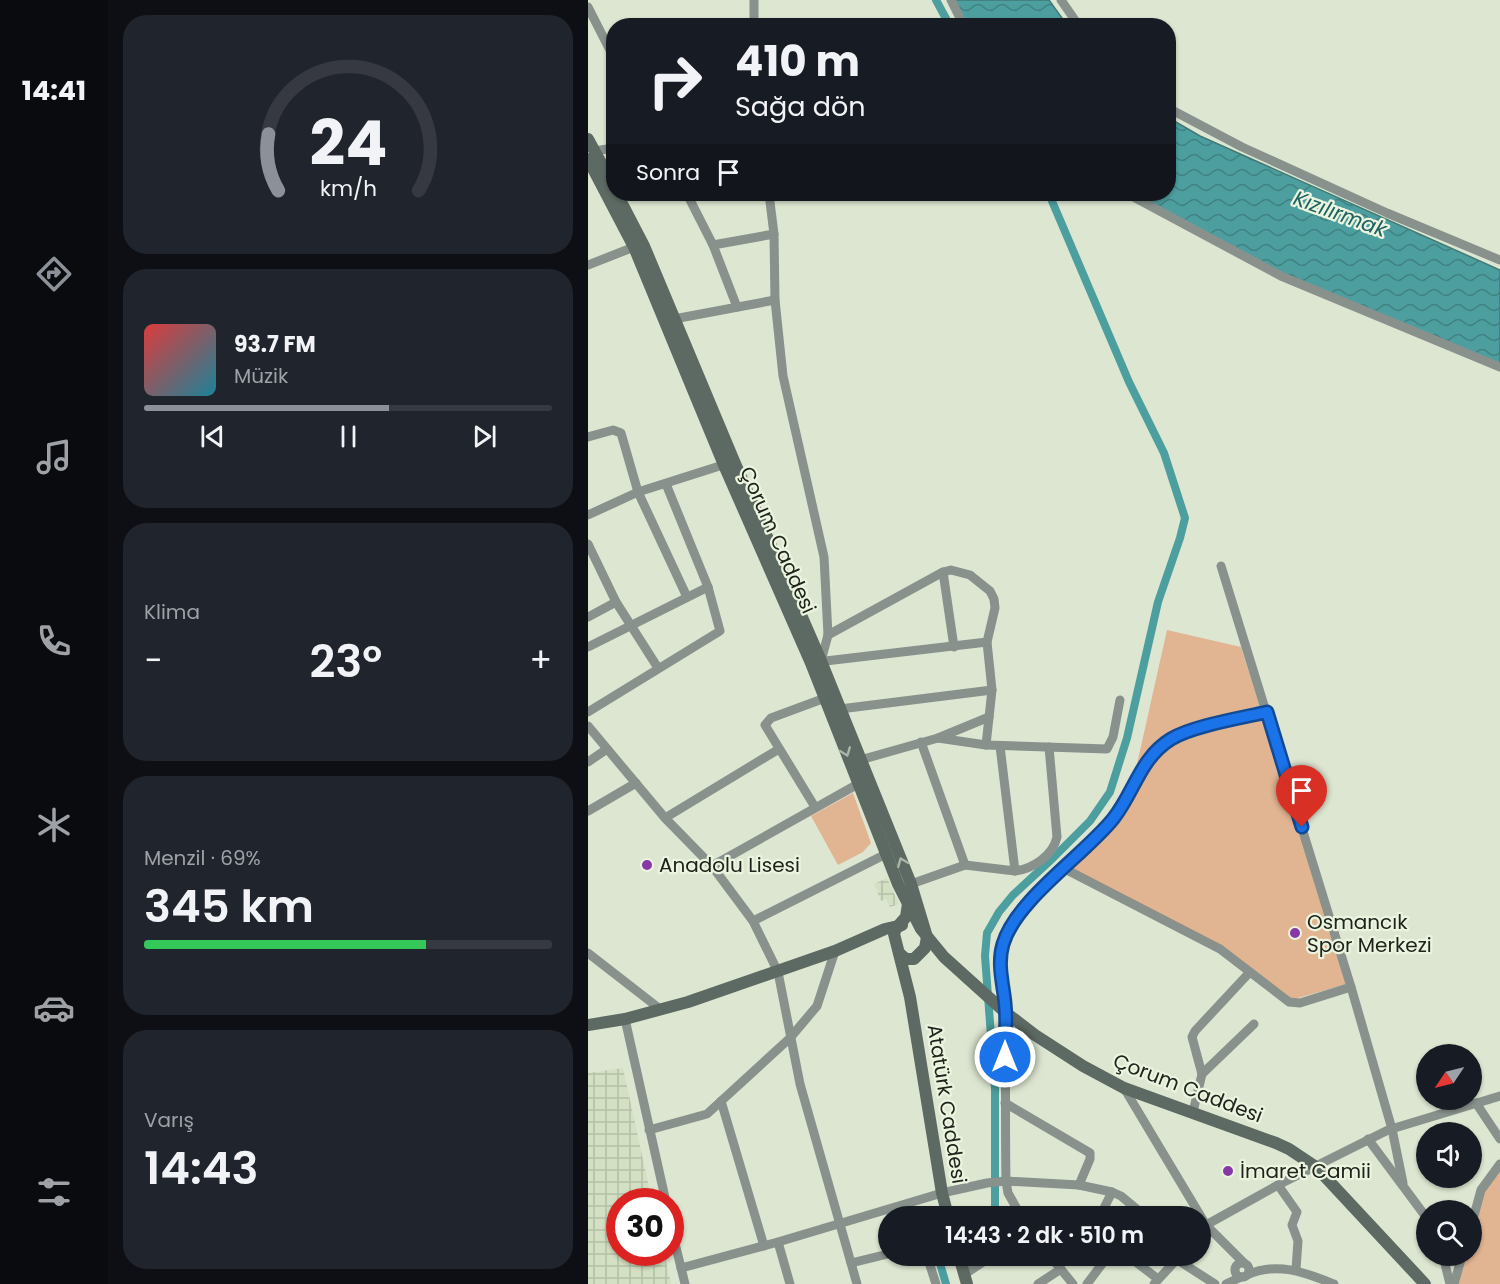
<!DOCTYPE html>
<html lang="tr">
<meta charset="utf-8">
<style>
:root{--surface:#171b24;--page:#20242c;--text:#f1f3f6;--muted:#9ea1a6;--line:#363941;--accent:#8c9099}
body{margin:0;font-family:Poppins,sans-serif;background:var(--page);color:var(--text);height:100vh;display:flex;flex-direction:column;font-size:22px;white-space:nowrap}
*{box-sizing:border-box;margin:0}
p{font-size:20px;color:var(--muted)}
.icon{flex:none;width:33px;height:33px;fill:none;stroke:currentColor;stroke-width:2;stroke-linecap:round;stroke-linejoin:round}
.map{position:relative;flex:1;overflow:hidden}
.sheet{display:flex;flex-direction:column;gap:15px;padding:15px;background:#0d0f14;width:480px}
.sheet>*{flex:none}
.guide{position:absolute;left:18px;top:18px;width:570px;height:183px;border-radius:24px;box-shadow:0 2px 4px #0004;background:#171b24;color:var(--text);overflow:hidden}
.needle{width:39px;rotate:235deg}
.buttons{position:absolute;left:828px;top:1044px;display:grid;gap:12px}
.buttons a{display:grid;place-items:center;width:66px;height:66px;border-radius:50%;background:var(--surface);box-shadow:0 2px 4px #0004;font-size:30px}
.speed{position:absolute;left:18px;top:1188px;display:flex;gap:12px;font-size:30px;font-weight:700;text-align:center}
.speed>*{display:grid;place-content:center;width:78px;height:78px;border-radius:50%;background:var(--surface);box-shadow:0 2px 4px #0004;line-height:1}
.speed .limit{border:9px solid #d22;background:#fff;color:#111}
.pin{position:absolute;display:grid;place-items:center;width:51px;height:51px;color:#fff;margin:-62px -26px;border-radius:50% 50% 50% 0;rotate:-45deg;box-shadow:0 0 6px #0007}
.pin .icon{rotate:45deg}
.me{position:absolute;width:66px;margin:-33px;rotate:0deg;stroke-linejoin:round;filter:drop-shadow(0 0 4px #0008)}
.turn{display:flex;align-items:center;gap:21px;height:126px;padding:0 30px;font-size:27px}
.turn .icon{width:78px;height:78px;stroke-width:2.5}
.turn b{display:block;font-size:42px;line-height:51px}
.then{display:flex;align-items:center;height:57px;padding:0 30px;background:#0003;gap:12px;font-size:22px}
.big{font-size:45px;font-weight:600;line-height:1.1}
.sheet .widget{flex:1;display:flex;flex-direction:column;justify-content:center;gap:9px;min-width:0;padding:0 21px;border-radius:24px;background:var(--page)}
.sheet .dial{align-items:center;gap:0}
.dial svg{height:156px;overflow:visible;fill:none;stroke:var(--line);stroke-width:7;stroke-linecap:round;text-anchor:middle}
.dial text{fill:var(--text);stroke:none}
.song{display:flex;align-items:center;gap:18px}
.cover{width:72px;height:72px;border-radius:9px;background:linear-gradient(135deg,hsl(0 70% 55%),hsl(190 70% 35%))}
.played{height:6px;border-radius:3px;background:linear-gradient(90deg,var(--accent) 60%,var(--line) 60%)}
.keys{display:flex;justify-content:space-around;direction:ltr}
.heat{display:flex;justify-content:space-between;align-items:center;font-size:33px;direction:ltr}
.charge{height:9px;border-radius:4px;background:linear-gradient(90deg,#34c759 69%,var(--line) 0)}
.trip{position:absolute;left:290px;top:1206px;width:333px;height:60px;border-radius:30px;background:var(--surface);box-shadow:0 2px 4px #0004;font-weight:600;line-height:60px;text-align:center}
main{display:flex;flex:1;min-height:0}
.tab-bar{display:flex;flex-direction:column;width:108px;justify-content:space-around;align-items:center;background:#090b0e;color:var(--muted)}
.tab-bar .icon{width:42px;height:42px}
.tab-bar .current{color:var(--accent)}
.tab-bar b{font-size:27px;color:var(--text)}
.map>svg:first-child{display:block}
.industrial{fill:url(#industrial-grid)}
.park{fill:#e1b492}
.water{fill:url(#water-waves);stroke:#407a77;stroke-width:1.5}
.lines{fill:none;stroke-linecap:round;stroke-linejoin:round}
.canal{stroke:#4d9f9f;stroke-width:8}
.street{stroke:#88918c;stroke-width:9}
.secondary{stroke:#5d6a63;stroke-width:12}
.oneway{stroke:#abb6a7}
.route-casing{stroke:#114b97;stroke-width:15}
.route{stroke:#1a73e8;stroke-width:10}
.poi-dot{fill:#8737a6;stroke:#eaf4de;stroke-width:2}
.labels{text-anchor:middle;stroke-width:4.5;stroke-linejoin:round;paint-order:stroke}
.street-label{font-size:20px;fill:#20231b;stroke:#eaf4de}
.poi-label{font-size:20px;fill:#20231b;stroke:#eaf4de;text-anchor:start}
.water-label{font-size:21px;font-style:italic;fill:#1e6262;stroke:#eaf4de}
</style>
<main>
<nav class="tab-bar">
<b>14:41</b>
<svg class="icon current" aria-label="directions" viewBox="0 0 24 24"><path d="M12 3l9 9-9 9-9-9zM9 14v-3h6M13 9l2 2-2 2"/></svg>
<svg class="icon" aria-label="music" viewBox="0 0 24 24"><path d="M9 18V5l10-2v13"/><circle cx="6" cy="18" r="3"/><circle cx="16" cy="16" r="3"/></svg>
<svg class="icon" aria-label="phone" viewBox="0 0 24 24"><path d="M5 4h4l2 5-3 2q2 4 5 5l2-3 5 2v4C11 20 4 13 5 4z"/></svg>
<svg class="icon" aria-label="climate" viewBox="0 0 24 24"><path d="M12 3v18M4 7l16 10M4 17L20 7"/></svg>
<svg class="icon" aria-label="car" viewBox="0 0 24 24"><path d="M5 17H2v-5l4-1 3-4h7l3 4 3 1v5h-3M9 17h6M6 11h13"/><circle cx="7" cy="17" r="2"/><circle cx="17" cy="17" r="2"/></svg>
<svg class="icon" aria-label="filters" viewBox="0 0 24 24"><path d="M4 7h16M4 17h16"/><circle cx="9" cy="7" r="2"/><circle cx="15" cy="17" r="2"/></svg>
</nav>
<section class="sheet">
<div class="widget dial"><svg viewBox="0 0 100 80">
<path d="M14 69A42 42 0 1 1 86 69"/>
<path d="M14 69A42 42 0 0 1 9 40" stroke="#8c9099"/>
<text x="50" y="56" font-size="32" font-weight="700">24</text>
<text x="50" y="72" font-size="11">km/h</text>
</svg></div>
<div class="widget">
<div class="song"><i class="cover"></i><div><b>93.7 FM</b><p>Müzik</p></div></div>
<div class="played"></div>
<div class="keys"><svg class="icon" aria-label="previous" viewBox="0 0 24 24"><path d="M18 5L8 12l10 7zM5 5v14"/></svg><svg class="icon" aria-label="pause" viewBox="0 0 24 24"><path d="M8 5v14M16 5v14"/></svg><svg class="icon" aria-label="next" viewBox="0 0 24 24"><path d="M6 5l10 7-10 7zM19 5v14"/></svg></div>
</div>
<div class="widget"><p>Klima</p>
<div class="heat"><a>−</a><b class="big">23°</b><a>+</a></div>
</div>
<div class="widget"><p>Menzil · 69%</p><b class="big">345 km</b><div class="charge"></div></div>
<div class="widget"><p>Varış</p><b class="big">14:43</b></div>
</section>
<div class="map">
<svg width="912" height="1284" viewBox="0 0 912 1284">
<defs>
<pattern id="industrial-grid" width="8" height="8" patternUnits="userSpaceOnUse" patternTransform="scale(1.5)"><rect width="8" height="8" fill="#d3e0c3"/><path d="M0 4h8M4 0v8" fill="none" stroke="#b5c0a7"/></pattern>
<pattern id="water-waves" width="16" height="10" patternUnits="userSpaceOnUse" patternTransform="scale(1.5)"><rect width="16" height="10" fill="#4d9f9f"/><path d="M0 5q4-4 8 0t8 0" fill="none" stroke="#408181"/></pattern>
</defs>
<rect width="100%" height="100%" fill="#dde6d1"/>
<g class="industrial">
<polygon points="299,878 311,904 302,907 298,899 293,901 286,884"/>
<polygon points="35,1068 64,1201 32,1202 32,1252 76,1253 83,1284 0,1284 0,1073"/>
</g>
<g class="park">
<polygon points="579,630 653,647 759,984 703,1000 632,949 475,868 517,822 545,782"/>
<polygon points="265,793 283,843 275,852 250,865 223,816"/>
<path d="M912,1164V1284H866L874,1256H884C884,1211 887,1201 912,1164Z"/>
</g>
<g class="water">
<polygon points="363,0 461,0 479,25 376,25"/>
<polygon points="581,118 612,136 912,270 912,367 693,276 541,194 580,194"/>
</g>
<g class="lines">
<g class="canal">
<polyline points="348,0 362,26"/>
<polyline points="407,1216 407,1089 397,956 399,933 411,912 425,895 465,858 502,821 522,792 539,738 570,602 592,538 597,518 576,453 541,382 461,194"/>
<polyline points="351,1256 351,1260 358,1284"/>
</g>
<g class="street">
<polyline points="166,0 166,26"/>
<polyline points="363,0 376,26"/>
<polyline points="473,0 491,26"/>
<polyline points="0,7 26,58"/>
<polyline points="580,108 654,147 799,213 912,260"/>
<polyline points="6,151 26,148"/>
<polyline points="99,194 125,245"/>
<polyline points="181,194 186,234 187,300 195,376 236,557 240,635 233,661"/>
<polyline points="540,194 693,276 912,367"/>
<polyline points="0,265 46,247"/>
<polyline points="149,307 125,245 186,234"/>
<polyline points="86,319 187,300"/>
<polyline points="0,437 25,430 33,433 50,492 99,597"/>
<polyline points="0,515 50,492 141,463"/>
<polyline points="0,544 28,602 70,668"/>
<polyline points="633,566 763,987 804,1129 815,1183"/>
<polyline points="355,572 366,647"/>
<polyline points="0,617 28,602"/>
<polyline points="240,635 355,572 363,570 382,575 402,591 406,599 407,608 399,642 404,690 398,745"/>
<polyline points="0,647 120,587"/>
<polyline points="229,662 399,642"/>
<polyline points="252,709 404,690"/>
<polyline points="0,712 132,631 120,587 78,484"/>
<polyline points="0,726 77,818 124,866 165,921 190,972 212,1084 269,1284"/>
<polyline points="350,738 398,745 519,749 525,737 532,700"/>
<polyline points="333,742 377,865"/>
<polyline points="412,746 427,871"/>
<polyline points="272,760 350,738 401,717"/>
<polyline points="0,762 19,749"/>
<polyline points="227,807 177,725 183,718 237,698"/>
<polyline points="0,811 48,783"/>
<polyline points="77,818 191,749"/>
<polyline points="124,866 270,784"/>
<polyline points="475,868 632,949 701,1002 712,1003 763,987"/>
<path d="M323,884L377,865L427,871C444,869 465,856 469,837L461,747"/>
<polyline points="165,921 298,854"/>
<polyline points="0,953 72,1009"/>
<polyline points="37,1019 78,1202"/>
<polyline points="614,1074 666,1024"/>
<polyline points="536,1088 618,1225 656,1263"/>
<polyline points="133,1101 176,1246"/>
<polyline points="417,1103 502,1153 502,1159 491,1185"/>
<polyline points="888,1103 912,1139"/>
<polyline points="605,1112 614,1074 604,1037 607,1031 661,973"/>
<polyline points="61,1130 119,1114 202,1038 229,1006 247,951"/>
<polyline points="780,1139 838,1217"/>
<polyline points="690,1185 709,1212 704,1225 710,1241 708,1269"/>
<path d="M433,1216L420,1193L418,1181C417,1125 418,1069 417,1013C417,992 409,970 413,949C423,905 496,855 525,819C546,793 552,758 583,739C605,725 651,719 679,712"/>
<polyline points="512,1216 524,1192"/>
<polyline points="82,1223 97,1284"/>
<polyline points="884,1223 893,1190 912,1164"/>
<polyline points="612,1232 618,1225 690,1185 800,1130 912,1096"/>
<polyline points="190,1242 202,1284"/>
<polyline points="339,1256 348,1284"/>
<polyline points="462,1256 485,1284"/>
<polyline points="540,1256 570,1279"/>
<polyline points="855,1256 862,1284"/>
<polyline points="588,1259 627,1284"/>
<circle cx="654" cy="1270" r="7"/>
<polyline points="263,1263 300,1254"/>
<polyline points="93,1268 190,1242 354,1193 399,1183 418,1181 491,1185 524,1192 533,1196 557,1216"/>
<polyline points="377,1274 404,1256"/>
<path d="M659,1275C690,1261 718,1273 746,1284"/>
<polyline points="450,1284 473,1269"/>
<polyline points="499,1284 520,1256"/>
<polyline points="566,1284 592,1256"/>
<polyline points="638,1284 653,1277"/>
<polyline points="866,1284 874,1256"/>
</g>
<g class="secondary">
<polyline points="0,139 26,187"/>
<polyline points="0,159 46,247 136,465 223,663 310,884 333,929 356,957 417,1012 447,1035 495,1066 536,1088 688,1143 701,1149 728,1167 837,1284"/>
<polyline points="29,194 56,246 146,461 233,661 323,884 339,937 337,948 326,959 318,959 311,953"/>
<polyline points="314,925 308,928 306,934 322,997 354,1193 360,1216"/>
<polyline points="0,1025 37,1019 100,1002 247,951 297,929 310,926 318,917 320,904"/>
<polyline points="371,1256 379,1284"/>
</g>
</g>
<defs><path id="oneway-chevron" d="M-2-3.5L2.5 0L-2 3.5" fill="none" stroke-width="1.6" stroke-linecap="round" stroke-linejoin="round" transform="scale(1.5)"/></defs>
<g class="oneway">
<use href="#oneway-chevron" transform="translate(258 752) rotate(69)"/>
<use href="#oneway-chevron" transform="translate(314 862) rotate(-112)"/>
</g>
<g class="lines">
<g class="route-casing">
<path id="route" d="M417,1057C417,1039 419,1021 417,1003C415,983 409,964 415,944C428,900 496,855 525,819C546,793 552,758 583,739C604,726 653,718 679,712L714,827"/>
</g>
<use href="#route" class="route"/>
</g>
<g class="poi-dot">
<circle cx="59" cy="865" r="6"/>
<circle cx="707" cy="933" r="6"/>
<circle cx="640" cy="1171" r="6"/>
</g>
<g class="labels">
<g class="street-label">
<text transform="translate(190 540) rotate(66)" y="7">Çorum Caddesi</text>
<text transform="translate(600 1088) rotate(21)" y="7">Çorum Caddesi</text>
<text transform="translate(359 1104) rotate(81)" y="7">Atatürk Caddesi</text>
</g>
<g class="poi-label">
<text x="71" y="872">Anadolu Lisesi</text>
<text x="719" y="929">Osmancık<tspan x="719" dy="23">Spor Merkezi</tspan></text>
<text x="652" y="1178">İmaret Camii</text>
</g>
<g class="water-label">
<text transform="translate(752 214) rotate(20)" y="7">Kızılırmak</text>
</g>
</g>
</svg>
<div class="buttons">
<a><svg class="needle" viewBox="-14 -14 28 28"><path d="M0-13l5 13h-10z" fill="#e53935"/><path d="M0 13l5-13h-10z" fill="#9ea1a6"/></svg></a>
<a><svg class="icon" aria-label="sound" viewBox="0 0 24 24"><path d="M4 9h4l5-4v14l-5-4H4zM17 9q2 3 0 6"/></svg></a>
<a><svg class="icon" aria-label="search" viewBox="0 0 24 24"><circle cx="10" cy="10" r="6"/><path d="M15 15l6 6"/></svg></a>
</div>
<div class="speed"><div class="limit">30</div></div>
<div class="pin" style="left:714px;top:827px;background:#d93025"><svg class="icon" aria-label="arrive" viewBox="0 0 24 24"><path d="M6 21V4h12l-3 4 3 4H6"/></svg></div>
<svg class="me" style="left:417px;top:1057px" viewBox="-20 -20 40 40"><circle r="17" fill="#1a73e8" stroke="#fff" stroke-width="3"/><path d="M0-11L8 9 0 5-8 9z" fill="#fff"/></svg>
<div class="trip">14:43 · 2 dk · 510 m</div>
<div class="guide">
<div class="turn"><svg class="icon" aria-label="right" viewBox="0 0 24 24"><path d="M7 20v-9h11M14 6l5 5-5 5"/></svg><div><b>410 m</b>Sağa dön</div></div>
<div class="then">Sonra<svg class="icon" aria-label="arrive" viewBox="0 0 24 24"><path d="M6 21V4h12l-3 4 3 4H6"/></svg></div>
</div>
</div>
</main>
